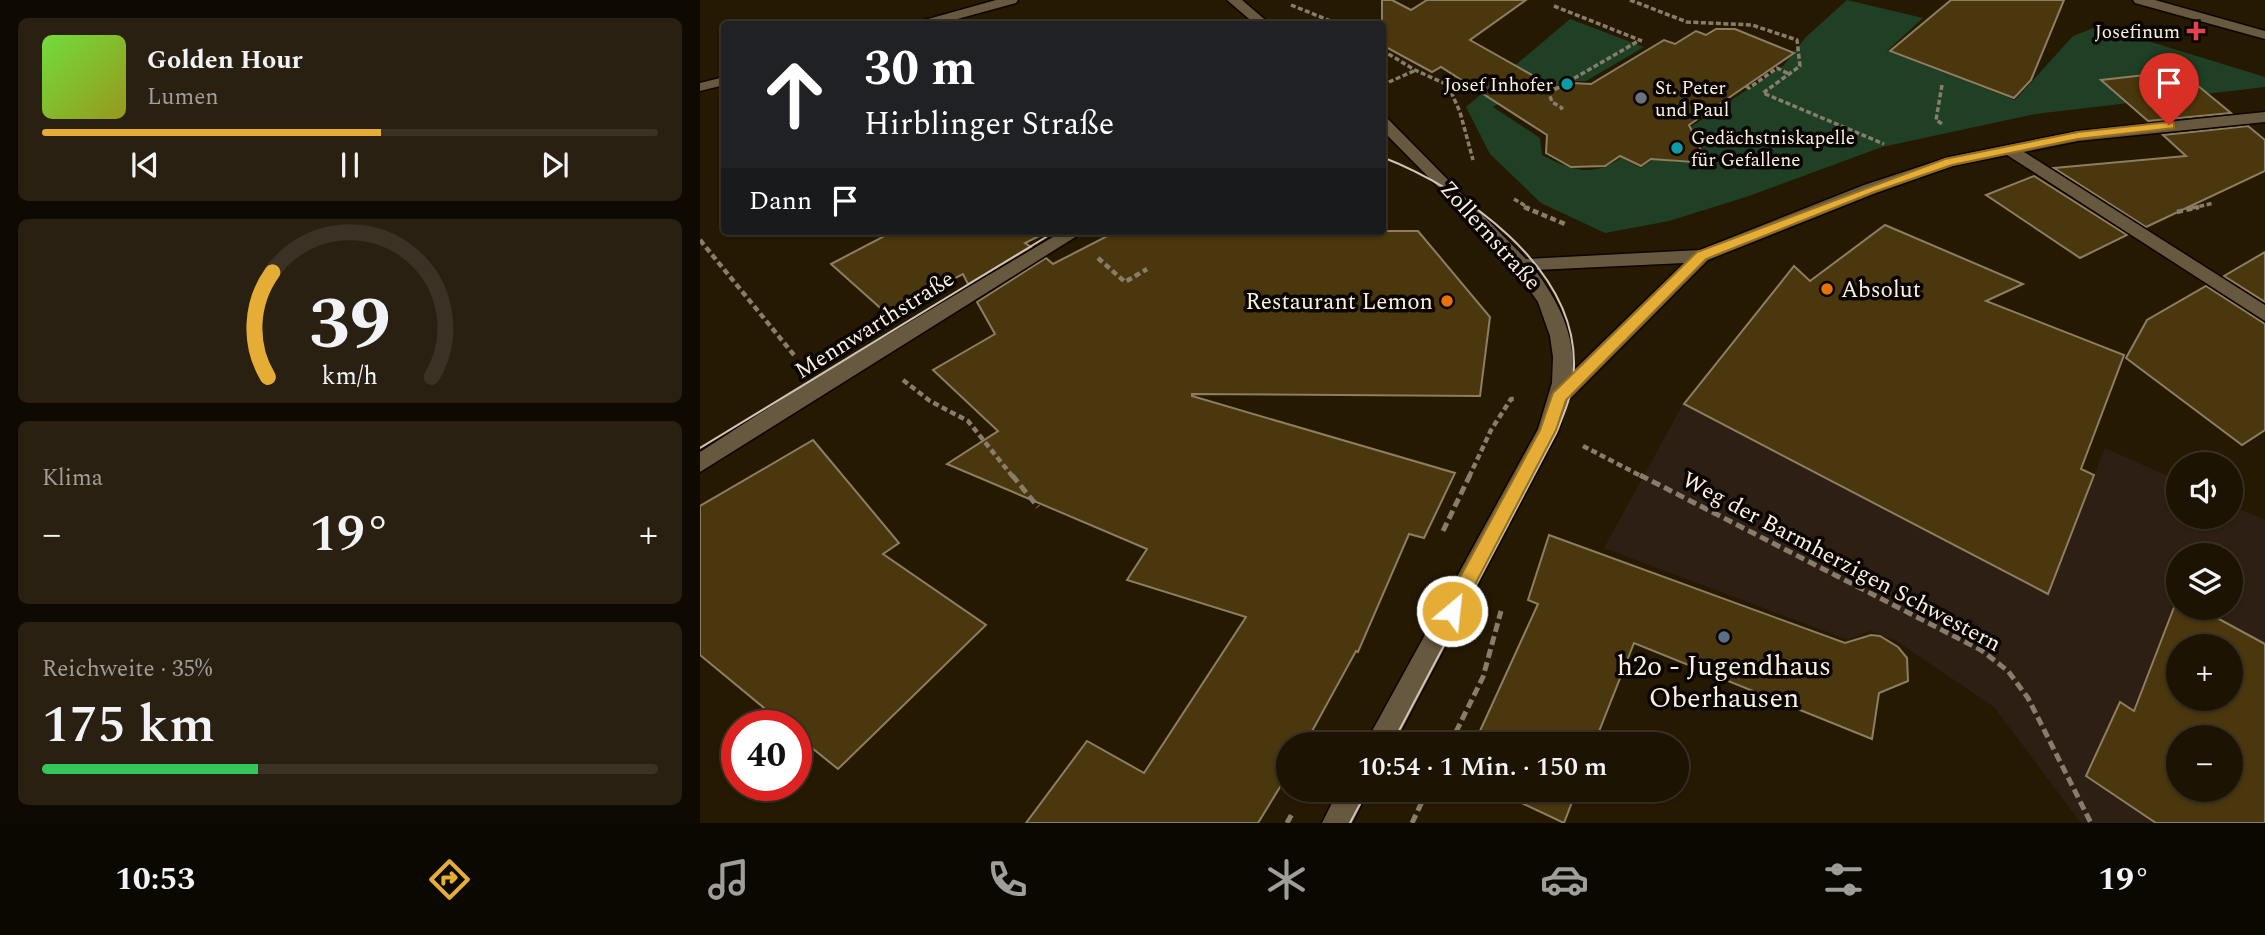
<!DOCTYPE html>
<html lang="de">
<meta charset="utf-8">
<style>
:root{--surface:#1c1302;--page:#292011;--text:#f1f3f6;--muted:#a09e99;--line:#3a3224;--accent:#e5ad35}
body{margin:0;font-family:Spectral,serif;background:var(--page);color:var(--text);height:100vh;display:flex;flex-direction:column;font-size:26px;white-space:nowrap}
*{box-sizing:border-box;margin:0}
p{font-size:23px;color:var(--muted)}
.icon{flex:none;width:38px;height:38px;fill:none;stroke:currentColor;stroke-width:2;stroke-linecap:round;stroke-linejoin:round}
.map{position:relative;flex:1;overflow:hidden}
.drawer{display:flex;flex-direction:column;gap:18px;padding:18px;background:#0f0a01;width:700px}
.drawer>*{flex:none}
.hud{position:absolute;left:21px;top:21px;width:665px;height:214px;border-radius:7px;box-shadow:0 2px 5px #0004,0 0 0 2px var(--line);background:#202124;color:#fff;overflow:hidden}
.buttons{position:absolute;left:1466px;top:452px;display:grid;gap:14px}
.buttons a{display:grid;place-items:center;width:77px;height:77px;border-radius:50%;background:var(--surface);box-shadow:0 2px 5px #0004,0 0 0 2px var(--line);font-size:35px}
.speed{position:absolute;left:21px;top:710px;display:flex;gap:14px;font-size:35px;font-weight:700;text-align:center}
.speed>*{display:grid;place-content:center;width:91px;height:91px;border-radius:50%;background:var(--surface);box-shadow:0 2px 5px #0004,0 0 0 2px var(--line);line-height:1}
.speed .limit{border:10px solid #d22;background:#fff;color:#111}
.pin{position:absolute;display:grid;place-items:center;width:60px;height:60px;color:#fff;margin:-72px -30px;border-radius:50% 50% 50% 0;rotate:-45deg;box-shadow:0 0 7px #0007}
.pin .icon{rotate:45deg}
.me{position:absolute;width:77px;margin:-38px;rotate:28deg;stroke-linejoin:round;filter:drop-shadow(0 0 5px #0008)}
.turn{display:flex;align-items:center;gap:24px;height:147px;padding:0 28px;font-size:32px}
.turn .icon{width:91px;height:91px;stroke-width:2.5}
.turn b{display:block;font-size:49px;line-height:60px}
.then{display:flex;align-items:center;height:66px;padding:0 28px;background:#0003;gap:14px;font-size:26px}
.big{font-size:52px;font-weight:600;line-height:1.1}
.drawer .card{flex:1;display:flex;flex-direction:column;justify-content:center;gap:10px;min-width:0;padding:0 24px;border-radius:10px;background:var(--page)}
.drawer .dial{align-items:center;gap:0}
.dial svg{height:182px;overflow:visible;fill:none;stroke:var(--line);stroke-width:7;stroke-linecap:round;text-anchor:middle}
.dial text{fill:var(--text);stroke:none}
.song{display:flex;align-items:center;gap:21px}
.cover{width:84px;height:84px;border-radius:10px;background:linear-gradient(135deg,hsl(100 70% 55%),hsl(60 70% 35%))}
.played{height:7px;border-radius:4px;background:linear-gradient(90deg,var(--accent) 55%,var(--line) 55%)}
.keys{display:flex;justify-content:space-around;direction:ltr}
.heat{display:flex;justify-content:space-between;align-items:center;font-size:38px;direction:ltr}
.charge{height:10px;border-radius:5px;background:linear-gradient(90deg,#34c759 35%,var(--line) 0)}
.trip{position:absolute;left:576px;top:732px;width:413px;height:70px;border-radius:35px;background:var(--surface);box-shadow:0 2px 5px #0004,0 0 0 2px var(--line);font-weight:600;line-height:70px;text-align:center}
.menu{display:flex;height:112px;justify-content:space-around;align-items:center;background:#0b0801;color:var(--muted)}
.menu .icon{width:49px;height:49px}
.menu .current{color:var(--accent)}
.menu b{font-size:32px;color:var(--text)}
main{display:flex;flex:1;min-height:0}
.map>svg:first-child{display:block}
.education{fill:#2d1f13;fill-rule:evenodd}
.green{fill:#1f4025}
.building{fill:#4b370d;stroke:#8d7e62;stroke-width:2;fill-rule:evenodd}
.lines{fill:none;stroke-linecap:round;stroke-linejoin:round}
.minor-casing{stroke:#0e0400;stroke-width:3}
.path-far2{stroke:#877d6a;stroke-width:3.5;stroke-dasharray:5 2.5;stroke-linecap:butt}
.path-far1{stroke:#877d6a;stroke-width:4.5;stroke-dasharray:6 3.5;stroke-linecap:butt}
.path{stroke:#877d6a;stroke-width:5;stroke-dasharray:9 4.5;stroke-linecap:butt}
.minor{fill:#67593f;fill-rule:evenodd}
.tram{stroke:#cfc5b5;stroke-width:2}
.route{fill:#e5ad35;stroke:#957022;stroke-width:2}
.health-dot{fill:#e0444e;stroke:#0a0501;stroke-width:2.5}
.culture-dot{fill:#0f9aa8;stroke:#0a0501;stroke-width:2.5}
.worship-dot{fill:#6b7280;stroke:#0a0501;stroke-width:2.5}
.food-dot{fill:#e8710a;stroke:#0a0501;stroke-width:2.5}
.service-dot{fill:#5c6f8a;stroke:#0a0501;stroke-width:2.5}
.labels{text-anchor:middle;stroke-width:7;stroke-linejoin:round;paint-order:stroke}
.far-poi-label{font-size:19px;fill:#faf1e2;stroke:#0a0501;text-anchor:end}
.street-label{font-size:23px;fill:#faf1e2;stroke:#0a0501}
.poi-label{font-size:23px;fill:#faf1e2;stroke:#0a0501;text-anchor:start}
.near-poi-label{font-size:28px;fill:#faf1e2;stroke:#0a0501}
</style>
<main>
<section class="drawer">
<div class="card">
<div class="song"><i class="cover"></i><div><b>Golden Hour</b><p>Lumen</p></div></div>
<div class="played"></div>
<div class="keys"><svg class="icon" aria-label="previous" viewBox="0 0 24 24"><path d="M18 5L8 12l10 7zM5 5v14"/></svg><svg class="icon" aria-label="pause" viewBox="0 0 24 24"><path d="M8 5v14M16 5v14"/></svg><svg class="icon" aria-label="next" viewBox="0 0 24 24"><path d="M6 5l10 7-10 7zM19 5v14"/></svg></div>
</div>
<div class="card dial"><svg viewBox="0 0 100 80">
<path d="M14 69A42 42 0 1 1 86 69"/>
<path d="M14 69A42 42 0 0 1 16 23" stroke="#e5ad35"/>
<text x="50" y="56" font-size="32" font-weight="700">39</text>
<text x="50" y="72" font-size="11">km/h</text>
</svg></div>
<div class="card"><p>Klima</p>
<div class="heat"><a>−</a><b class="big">19°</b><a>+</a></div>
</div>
<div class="card"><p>Reichweite · 35%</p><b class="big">175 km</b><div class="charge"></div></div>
</section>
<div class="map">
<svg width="1565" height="823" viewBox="0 0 1565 823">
<rect width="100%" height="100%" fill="#251902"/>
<path class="education" d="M1053,317L1394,475L1405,448L1479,481V516H1531V505L1565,520V823H1381L1294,707L1195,640L1170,631L1148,640L904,548L983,404ZM1479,555H1531V607H1479ZM1479,646H1531V698H1479ZM1479,737H1531V789H1479Z"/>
<path class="green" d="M1147,0L1223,18L1187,51L1315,100L1373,36L1399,26L1565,77V87L1335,114L1182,147L1049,196L969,221L905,233L841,203L790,154L766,107L870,19L944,47L886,81H865L848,92L828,87L793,107L840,138L842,155C871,170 892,178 921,158L941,168L959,156C974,165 992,165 1003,150L999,141L983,132L1083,66L1106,37Z"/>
<g class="building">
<polygon points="682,0 692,0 711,10 727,0 826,0 770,40 855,88 871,83 891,84 964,40 975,44 996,31 1006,35 1016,29 1035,29 1094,53 989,125 1007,163 951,159 941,166 920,156 905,166 871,167 846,153 847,135 741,67 732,72 682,45"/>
<polygon points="1251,0 1364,0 1331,80 1314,98 1190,51"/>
<polygon points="1480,71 1531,113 1448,121 1401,80"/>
<polygon points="1548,126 1565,140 1565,171 1446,227 1354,168 1486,156 1463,135"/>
<polygon points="1334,176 1427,235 1380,258 1286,195"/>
<polygon points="1185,225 1323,284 1286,301 1424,355 1381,469 1394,475 1348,594 984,404 1094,266 1110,281"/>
<polygon points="194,231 349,231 325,243 331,247 268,284 263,274 186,313 131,264"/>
<polygon points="417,231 718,231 790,317 780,396 492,394 492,396 755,473 724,538 709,534 658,652 656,651 605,744 588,744 588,774 558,823 326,823 387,741 444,773 546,617 427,580 447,549 247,464 298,431 233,370 295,334 277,302 346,258 353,264"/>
<polygon points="1565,252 1565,302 1524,276"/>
<polygon points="1506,286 1565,324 1565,430 1542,445 1426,358 1447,320"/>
<polygon points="113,440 199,543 183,554 286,625 138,769 96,735 96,726 86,726 0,655 0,506"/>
<polygon points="849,535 1145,643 1171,635 1180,636 1198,647 1207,658 1208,681 1179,693 1172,739 934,643 894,744 774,744 838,604 828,600"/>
<path d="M1478,597L1479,607H1497L1565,644V823H1456L1386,776L1420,702L1434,711ZM1479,646H1531V698H1479ZM1479,737H1531V789H1479Z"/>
<polygon points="792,789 877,789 864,823"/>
</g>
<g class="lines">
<g class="minor-casing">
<g id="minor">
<polygon points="296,0 318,0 316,3 239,24 219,24 221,21"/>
<polygon points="527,0 542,0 570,24 555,24"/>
<polygon points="1433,0 1455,0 1565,31 1565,39 1435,3"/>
<polygon points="24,77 24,85 0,91 0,83"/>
<path d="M1565,112V122L1378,141L1324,152L1565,305V321L1307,155L1253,166L1176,193L1008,260L867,402L859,430L694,744H665L838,429L852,383L853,357L850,336L838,302L815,269L758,207L682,130V116L687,118L826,259L1000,250L1164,185L1249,157L1378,131ZM984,263L873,371C874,332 858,301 835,270Z"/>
<polygon points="363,231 385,231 0,472 0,452 112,380"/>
<polygon points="639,789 669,789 652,823 622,823"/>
</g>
</g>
<g class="path-far2">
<polyline points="930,0 987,22 1052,25 1097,40 1100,66 1063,93 1184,144"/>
<polyline points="591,5 638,24"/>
<polyline points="854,6 942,41"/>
<polyline points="179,24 191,21"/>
<polyline points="682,50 715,70 748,85 760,112 773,160"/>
<polyline points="682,85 714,71"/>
<polyline points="1242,85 1236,120 1244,125"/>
<polyline points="1046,86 1049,88 1077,68 1089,74"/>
<polyline points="860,109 862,108 852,102 849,93 940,40"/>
<polyline points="814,199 829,208"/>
<polyline points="1492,208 1514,203"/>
</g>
<g class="path-far1">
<polyline points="824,207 865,224"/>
<polyline points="1477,212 1499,207"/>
<polyline points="0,240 94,355"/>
<polyline points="398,258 425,282 447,269"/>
<polyline points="203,380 230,401 268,421 313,477"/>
<polyline points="883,446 943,477"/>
<polyline points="769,477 791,430 811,399 815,399"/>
</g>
<g class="path">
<polyline points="312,475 338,507"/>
<polyline points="940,475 1281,650 1308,671 1328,698 1391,823"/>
<polyline points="743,531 770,475"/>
<polyline points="630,744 636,733"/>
<polyline points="750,744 783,677 801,611"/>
<polyline points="587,823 593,812"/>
<polyline points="712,823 728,789"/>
</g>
<use href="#minor" class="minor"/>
<g class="tram">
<path d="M682,157C763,188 876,267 874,366C874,390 865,412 856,433L692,744"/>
<polyline points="0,448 356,231"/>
<polyline points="650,823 668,789"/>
</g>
</g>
<polygon class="route" points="1469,122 1474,123 1474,128 1378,139 1252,165 1174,192 1006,259 866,400 856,430 758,617 752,620 745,617 742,611 745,605 840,430 853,393 997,252 1245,159 1378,132"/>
<path class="health-dot" d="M1492.5 20.5h7v7h7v7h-7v7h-7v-7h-7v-7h7z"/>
<g class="culture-dot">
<circle cx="867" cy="84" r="7"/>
<circle cx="977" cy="148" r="7"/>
</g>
<circle class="worship-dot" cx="941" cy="98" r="7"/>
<g class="food-dot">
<circle cx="1127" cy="289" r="7"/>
<circle cx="747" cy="301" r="7"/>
</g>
<circle class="service-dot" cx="1024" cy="637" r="7"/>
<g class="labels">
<g class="far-poi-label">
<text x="1480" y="38">Josefinum</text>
<text x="853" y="91">Josef Inhofer</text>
<text x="955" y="94" text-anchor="start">St. Peter<tspan x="955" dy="22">und Paul</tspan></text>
<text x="991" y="144" text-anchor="start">Gedächstniskapelle<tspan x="991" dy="22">für Gefallene</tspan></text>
</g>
<g class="street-label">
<text transform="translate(791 235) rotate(48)" y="8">Zollernstraße</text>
<text transform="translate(174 324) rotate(-32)" y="8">Mennwarthstraße</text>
<text transform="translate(1142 561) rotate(28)" y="8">Weg der Barmherzigen Schwestern</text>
</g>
<g class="poi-label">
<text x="1141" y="297">Absolut</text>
<text x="733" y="309" text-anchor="end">Restaurant Lemon</text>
</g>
<g class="near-poi-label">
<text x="1024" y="675">h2o - Jugendhaus<tspan x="1024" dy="32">Oberhausen</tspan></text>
</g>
</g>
</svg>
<div class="buttons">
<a><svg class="icon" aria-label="sound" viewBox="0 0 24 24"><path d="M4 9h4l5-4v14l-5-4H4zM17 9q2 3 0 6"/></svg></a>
<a><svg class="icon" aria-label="layers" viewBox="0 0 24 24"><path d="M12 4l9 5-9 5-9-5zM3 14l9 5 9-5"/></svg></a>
<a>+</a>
<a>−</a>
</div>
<div class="speed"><div class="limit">40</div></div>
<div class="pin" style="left:1469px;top:125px;background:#d93025"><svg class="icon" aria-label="arrive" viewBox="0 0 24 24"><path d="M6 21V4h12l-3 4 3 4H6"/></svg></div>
<svg class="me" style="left:752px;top:611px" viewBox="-20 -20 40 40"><circle r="17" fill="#e5ad35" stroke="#fff" stroke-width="3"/><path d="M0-11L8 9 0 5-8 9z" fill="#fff"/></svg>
<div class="trip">10:54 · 1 Min. · 150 m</div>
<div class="hud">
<div class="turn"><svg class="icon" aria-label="ahead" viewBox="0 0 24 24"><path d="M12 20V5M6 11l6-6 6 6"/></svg><div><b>30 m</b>Hirblinger Straße</div></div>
<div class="then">Dann<svg class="icon" aria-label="arrive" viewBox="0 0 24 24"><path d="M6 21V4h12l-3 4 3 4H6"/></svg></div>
</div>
</div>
</main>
<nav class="menu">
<b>10:53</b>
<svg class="icon current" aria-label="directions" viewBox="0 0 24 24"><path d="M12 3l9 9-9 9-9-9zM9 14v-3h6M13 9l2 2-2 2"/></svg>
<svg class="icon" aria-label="music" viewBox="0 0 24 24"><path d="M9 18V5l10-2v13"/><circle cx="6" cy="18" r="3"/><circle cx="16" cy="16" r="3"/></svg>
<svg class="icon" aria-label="phone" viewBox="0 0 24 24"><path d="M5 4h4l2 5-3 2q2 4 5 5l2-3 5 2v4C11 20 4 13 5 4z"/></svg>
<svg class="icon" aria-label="climate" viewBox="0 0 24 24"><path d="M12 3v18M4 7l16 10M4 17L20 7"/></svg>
<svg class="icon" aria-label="car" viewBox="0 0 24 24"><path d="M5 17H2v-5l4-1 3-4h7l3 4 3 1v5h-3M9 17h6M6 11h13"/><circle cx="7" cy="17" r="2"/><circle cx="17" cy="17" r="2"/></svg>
<svg class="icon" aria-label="filters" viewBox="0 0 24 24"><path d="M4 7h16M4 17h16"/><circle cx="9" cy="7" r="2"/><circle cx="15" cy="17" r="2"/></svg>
<b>19°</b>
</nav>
